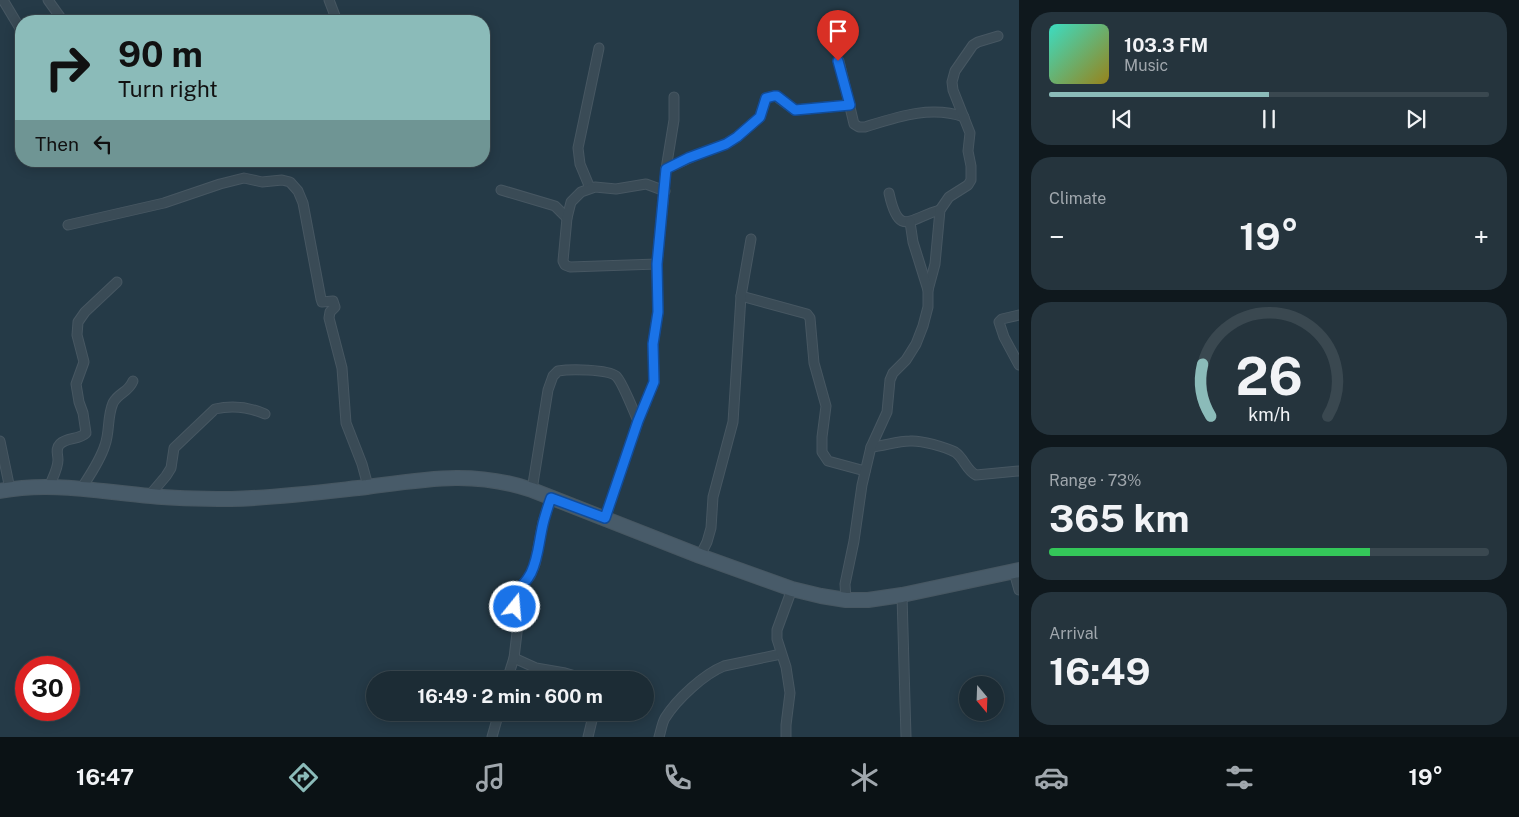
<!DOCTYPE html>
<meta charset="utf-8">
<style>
:root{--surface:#1c2c35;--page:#25343d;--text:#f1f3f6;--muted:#a0a7ad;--line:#3a4850;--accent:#8bbbb9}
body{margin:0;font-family:"Public Sans",sans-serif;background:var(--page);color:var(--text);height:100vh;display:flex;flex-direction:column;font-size:19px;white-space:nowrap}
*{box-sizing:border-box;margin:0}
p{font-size:16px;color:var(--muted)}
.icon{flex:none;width:28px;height:28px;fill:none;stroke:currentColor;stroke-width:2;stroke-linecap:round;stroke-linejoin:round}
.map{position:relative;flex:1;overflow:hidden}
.details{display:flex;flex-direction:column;gap:12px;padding:12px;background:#0f181d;width:500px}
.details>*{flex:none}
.guide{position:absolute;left:15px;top:15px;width:475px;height:152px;border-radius:20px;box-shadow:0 2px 12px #0003,0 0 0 1px var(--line);background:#8bbbb9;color:#111;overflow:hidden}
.needle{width:32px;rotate:161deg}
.tools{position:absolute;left:959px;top:676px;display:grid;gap:10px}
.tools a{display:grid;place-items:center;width:45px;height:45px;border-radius:50%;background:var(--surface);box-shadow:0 2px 12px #0003,0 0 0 1px var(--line);font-size:25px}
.speed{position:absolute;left:15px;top:656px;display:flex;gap:10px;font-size:25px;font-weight:700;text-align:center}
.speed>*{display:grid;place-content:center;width:65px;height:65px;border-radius:50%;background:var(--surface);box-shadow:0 2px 12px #0003,0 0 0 1px var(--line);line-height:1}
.speed .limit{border:8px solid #d22;background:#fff;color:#111}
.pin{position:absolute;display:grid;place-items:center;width:42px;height:42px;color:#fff;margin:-51px -21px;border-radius:50% 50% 50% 0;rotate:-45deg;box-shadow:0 0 5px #0007}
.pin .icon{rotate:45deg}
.me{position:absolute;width:55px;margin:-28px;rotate:17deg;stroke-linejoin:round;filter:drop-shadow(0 0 4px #0008)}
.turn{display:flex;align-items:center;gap:18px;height:105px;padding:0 20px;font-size:22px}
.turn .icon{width:65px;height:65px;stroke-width:2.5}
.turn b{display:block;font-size:35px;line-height:42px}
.then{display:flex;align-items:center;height:48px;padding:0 20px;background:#0003;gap:10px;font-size:19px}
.big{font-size:38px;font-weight:700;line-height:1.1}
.details .card{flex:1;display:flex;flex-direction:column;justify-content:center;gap:8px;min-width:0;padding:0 18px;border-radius:20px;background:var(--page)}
.details .dial{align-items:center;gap:0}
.dial svg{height:130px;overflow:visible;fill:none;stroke:var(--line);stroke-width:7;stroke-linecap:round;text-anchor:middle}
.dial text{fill:var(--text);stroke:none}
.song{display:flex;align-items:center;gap:15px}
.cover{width:60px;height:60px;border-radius:8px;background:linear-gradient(135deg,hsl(170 70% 55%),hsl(50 70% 35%))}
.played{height:5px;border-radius:2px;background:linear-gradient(90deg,var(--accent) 50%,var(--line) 50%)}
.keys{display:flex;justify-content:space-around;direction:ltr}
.heat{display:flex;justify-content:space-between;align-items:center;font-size:28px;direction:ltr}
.charge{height:8px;border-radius:4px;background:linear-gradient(90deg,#34c759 73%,var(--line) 0)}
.trip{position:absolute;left:366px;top:671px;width:288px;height:50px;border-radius:25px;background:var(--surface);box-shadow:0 2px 12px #0003,0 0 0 1px var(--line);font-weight:700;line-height:50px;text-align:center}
.menu{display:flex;height:80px;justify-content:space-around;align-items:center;background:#0b1215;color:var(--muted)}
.menu .icon{width:35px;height:35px}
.menu .selected{color:var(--accent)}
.menu b{font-size:22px;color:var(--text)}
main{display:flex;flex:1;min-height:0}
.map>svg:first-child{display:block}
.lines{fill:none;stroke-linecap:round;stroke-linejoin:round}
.street-casing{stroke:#475762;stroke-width:11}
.secondary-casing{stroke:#475762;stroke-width:16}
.street{stroke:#3a4b56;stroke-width:9}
.secondary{stroke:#485b69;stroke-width:14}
.route-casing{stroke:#114b97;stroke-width:12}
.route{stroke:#1a73e8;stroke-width:9}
</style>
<main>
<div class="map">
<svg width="1019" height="737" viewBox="0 0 1019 737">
<rect width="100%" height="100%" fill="#253a47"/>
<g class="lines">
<g class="street-casing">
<g id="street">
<polyline points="3,0 21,30"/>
<polyline points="48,0 63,21"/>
<polyline points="329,0 337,21"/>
<path d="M839,61L854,124L859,127H865C897,117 931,105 964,117"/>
<polyline points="666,169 696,155 726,144 737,137 760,117 766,98 774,96 777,97 795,110 850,105"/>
<polyline points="590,188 580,164 578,148 599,48"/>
<polyline points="501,190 555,206 567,218"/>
<path d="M889,193C899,239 910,218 940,210"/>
<polyline points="68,225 164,203 220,184 244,178 262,182 282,180 290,182 298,191 303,203 321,299 322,302 333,301 335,307 330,312 329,318 342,368 346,423 362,464 368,486"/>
<polyline points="657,264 570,267 565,265 563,261 567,218 571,202 581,192 595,187 616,189 646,184 665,191"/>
<polyline points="928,290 935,264 940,210 949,197 968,185 971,180 971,166 968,151 970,133 953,90 952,82 955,71 973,45 978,42 998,36"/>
<polyline points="741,296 807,314 810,318 814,363 826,406 822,437 822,452 828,461 865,471"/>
<polyline points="1019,315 1002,319 999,322 1004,337 1019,365"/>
<polyline points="0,441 10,489"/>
<path d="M871,447C884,446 897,441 910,441C921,440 945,447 955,452C964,458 966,470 976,475L1019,471"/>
<path d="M49,487C52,479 58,469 58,460C58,454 55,449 60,444C67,437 79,440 86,433L83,413L79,402L76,384L84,362L77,335L78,322L85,312L117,282"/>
<path d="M81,489C90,475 100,461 105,445C110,431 107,417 113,403C119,392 128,393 133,381"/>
<path d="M532,490L548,390L553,376L558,371C570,369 607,369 616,376C622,381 634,412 638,421"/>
<path d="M149,496L166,476L171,468L174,448L215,409C233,405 249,407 265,414"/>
<polyline points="605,518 638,421 654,382 653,344 658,312 657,264 666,169 674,120 674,97"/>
<polyline points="700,556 707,542 711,528 713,497 733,422 741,296 751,239"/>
<polyline points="1014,572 1019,590"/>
<polyline points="902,595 906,737"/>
<polyline points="846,600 845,584 854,541 862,485 871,447 887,412 890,380 893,373 906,360 916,344 923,326 928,307 928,290 913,242 910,222"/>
<polyline points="514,658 536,668 565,673 589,680"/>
<polyline points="507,680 514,658 518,624 515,597 519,588 530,576 535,564 543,522 551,498"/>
<polyline points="492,737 499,712"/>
<polyline points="588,737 594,712"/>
<path d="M659,737C661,731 662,723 665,718C677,699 704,674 724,666L781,654"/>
<polyline points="786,737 786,725 790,693 786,667 777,639 777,630 792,589"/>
</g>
</g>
<g class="secondary-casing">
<path id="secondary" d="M0,491C50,481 102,492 151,496C178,499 204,499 231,499C276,498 322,492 367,487C426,479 474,470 532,490L700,556L792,589L821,596L846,600H868L902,595L1019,570"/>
</g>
<use href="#street" class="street"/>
<use href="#secondary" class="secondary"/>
</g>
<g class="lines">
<g class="route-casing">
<path id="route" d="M515,607C515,586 523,589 531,573C539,557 539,538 544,520C546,513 548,506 551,498L605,518L638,421L654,382L653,344L658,312L657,264L666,169L688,158L726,144L737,137L760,117L766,98L774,96H777L795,110L850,105L838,61"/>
</g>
<use href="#route" class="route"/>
</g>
</svg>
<div class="tools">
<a><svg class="needle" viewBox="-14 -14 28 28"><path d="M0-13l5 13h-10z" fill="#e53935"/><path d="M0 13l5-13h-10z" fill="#a0a7ad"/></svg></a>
</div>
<div class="speed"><div class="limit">30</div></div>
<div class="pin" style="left:838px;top:61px;background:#d93025"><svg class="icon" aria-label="arrive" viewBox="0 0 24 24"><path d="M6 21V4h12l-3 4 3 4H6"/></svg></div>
<svg class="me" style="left:515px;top:607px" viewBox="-20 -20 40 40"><circle r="17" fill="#1a73e8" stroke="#fff" stroke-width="3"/><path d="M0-11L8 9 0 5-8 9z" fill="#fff"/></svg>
<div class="trip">16:49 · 2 min · 600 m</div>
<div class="guide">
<div class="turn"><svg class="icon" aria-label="right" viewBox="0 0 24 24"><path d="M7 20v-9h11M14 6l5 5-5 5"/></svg><div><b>90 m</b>Turn right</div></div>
<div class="then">Then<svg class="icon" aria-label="left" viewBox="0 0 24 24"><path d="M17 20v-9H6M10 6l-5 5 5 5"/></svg></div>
</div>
</div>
<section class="details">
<div class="card">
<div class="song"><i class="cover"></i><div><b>103.3 FM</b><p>Music</p></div></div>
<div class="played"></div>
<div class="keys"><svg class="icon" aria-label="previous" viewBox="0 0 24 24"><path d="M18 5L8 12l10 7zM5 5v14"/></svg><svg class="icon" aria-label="pause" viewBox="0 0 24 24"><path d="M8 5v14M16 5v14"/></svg><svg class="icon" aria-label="next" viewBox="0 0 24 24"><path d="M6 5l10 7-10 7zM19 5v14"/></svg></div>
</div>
<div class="card"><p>Climate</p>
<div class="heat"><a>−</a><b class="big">19°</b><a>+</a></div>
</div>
<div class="card dial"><svg viewBox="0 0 100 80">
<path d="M14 69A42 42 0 1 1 86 69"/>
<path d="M14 69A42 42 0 0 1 9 37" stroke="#8bbbb9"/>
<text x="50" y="56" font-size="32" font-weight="700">26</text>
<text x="50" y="72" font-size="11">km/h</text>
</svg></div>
<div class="card"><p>Range · 73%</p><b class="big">365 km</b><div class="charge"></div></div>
<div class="card"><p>Arrival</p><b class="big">16:49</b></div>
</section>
</main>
<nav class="menu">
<b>16:47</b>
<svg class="icon selected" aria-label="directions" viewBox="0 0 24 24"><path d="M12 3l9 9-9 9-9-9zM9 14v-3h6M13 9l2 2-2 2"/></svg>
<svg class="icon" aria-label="music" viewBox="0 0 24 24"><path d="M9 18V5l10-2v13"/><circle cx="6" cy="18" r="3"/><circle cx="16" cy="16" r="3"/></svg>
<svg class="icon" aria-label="phone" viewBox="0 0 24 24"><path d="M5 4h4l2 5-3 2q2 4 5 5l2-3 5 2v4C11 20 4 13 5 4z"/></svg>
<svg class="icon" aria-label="climate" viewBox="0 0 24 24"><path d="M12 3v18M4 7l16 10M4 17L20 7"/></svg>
<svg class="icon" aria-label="car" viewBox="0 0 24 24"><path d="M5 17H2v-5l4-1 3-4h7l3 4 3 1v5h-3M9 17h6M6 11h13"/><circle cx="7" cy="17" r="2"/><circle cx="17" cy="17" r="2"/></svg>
<svg class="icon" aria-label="filters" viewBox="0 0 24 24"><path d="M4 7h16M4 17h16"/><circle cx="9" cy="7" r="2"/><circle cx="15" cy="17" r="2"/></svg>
<b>19°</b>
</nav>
